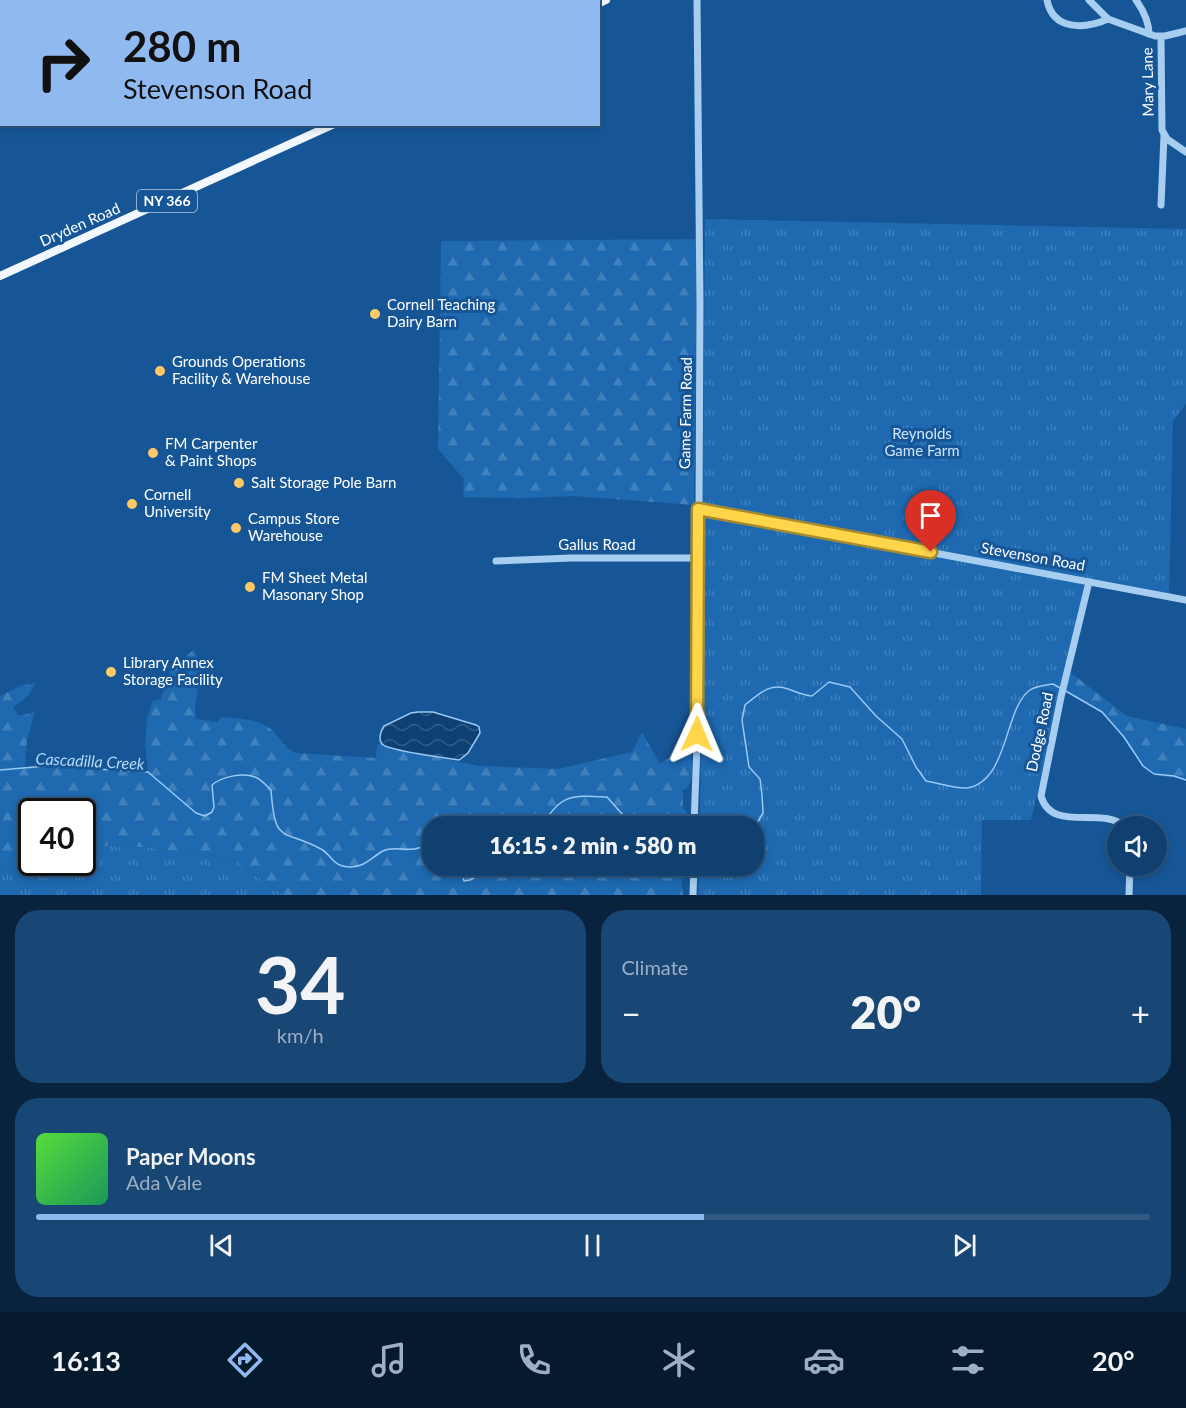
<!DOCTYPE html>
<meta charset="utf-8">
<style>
:root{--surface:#104070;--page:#194775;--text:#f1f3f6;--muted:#9cafc3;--line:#305983;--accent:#90b9f0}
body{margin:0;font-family:Lato,sans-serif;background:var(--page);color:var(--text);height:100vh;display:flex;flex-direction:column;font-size:22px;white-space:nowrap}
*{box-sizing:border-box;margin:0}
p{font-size:20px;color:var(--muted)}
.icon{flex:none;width:33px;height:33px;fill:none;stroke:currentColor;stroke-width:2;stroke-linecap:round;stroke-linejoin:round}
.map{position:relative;height:895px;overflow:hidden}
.panel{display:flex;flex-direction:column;gap:15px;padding:15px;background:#09233e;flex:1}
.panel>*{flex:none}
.top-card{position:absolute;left:0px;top:0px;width:600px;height:126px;box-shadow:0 3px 9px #0003,0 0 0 2px var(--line);background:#90b9f0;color:#111;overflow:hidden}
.buttons{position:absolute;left:1107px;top:816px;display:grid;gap:12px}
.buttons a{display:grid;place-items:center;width:60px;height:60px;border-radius:50%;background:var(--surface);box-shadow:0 3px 9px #0003,0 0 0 2px var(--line);font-size:30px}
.speed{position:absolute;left:18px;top:798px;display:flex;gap:12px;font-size:30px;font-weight:700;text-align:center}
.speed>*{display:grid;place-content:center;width:78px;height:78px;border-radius:50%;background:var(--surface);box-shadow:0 3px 9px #0003,0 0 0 2px var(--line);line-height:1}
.speed .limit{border:3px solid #111;border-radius:9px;background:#fff;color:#111}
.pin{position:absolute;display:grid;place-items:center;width:51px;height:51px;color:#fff;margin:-62px -26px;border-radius:50% 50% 50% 0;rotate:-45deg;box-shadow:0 0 6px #0007}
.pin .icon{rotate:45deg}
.me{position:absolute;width:66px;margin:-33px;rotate:1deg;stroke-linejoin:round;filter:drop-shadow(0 0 4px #0008)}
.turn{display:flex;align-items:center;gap:21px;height:126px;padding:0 24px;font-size:27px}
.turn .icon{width:78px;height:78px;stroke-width:2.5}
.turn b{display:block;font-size:42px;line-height:51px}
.big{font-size:45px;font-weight:800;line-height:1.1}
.panel .tile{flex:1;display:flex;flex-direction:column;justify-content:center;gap:9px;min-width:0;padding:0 21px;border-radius:24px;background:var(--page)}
.panel .dial{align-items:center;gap:0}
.dial b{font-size:78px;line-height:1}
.song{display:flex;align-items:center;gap:18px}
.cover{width:72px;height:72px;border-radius:9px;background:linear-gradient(135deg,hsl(110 70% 55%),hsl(150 70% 35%))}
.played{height:6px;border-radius:3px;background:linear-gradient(90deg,var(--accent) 60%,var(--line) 60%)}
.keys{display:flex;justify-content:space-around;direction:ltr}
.heat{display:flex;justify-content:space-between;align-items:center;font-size:33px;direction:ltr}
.panel .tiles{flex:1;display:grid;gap:15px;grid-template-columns:1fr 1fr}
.tile:last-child{grid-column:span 2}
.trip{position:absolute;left:422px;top:816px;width:342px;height:60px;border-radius:24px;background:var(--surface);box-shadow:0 3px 9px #0003,0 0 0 2px var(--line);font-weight:800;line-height:60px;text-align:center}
.tab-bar{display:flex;height:96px;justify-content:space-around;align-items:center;background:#061a2d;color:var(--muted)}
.tab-bar .icon{width:42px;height:42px}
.tab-bar .active{color:var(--accent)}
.tab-bar b{font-size:27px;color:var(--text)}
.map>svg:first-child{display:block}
.grass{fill:url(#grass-tufts)}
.forest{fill:url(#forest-firs)}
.water{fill:url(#water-waves);stroke:#99c9f4;stroke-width:1.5}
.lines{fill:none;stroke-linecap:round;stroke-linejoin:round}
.stream{stroke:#99c9f4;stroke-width:1.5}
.minor{stroke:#a7cef1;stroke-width:7}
.major{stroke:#f1f8ff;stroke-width:8}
.route-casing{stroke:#a68a30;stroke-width:15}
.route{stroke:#ffd54a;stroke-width:10}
.poi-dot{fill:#ffc967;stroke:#165696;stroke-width:2}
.labels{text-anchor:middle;stroke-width:6;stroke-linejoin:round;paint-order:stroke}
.shield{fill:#165696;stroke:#b9cce0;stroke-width:1.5}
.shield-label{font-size:14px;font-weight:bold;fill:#fff}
.street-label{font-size:15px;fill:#fff;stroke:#165696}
.poi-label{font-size:15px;fill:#fff;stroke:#165696;text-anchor:start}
.park-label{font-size:15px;fill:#cee6fc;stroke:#165696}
.water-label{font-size:16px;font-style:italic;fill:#b3d7f8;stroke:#165696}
</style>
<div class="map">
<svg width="1186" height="895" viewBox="0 0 1186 895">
<defs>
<pattern id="grass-tufts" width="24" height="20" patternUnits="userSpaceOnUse" patternTransform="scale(1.5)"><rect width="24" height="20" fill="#1e69b0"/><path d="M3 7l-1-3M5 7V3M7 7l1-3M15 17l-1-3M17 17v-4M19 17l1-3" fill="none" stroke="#4080bc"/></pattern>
<pattern id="forest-firs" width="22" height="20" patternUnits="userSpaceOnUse" patternTransform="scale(1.5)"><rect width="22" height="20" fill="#1e69b0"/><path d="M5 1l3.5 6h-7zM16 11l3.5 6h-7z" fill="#4080bc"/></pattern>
<pattern id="water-waves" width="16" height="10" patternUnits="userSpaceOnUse" patternTransform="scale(1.5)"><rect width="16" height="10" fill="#0e4073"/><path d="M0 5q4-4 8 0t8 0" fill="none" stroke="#325d88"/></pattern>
</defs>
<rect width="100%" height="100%" fill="#165696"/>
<g class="grass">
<polygon points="180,0 594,0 591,2"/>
<polygon points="705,219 1186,229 1186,404 1173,421 1169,599 1089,585 1061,690 1031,820 982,820 981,895 698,895 699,866 753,866 753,826 700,826"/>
<polygon points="83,845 143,847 233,858 283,895 0,895 0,873 31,856 32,862 82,862"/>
</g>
<g class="forest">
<polygon points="697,239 694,505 574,496 523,498 463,497 464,479 438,449 441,241"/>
<path d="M193,650L202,663L195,708L196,719L217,722L222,717C240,719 262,718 276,734C284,743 284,748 296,753L376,758L377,745L381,743L386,747L404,751L480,766L558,769L632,752L642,732L660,764L684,748L691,754C692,765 695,781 686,789H683V809L687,811L684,826H432V866H680L683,895H283L233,858L143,847L83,845L82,812H32L31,856L0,873V696L20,686L35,683L29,695L13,708L19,716L35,712L27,740L25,767L46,766L148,772L145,745L147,718L153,701L161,699L170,671Z"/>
<path d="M1067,670L1127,716L1186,729V780C1176,777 1163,778 1154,774C1141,769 1117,726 1103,713C1092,704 1076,697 1063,690Z"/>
</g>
<path class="water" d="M418,712H433L476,725L479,727L480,733L468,753L459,760C447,758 388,751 382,744C378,739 381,731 384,726L411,713Z"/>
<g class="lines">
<g class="stream">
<polyline points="1064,690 1102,712 1124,737 1143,766 1154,774 1174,776 1186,780"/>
<path d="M0,770L46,766L148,772L196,813L205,816L212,812L214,807L212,785C221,777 243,772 255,777C261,779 267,786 271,790C275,845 281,828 321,849C332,855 332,867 351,867C365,867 372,857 383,851C395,845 414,854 424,845C427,843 429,837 432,834"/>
<path d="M542,826C560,794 572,795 607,797L623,815L645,826"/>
<path d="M753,830L763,813L762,795L760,779L749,767L742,720L745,705C759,694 770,682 788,689C797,692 802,695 812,696L829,682L850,687L876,716L902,739L916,767L926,781C938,783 955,789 967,788C1009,781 1004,708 1030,690C1036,686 1046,685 1053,684L1060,688"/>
<polyline points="460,866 464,881 470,880 493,866"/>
</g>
<g class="minor">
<polyline points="194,0 195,2"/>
<path d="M1047,0C1053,31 1085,29 1108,19"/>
<polyline points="1089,0 1108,19 1155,36 1165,36 1186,31"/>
<path d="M1136,0C1143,10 1149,22 1149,34"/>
<polyline points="480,2 482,0"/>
<polyline points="1161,37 1162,130 1167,139 1186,152"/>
<polyline points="1161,205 1164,136"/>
<polyline points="698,509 1186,600"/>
<polyline points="496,561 571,558 698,558"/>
<path d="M1089,582L1061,697L1041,796C1051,833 1101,806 1124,826"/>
<polyline points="694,826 698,717 700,304 697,0"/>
<polyline points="693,895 694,866"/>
<polyline points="1129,895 1130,866"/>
</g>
<g class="major">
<polyline points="598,4 606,0"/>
<polyline points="0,276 334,124"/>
</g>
</g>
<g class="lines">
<g class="route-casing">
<polyline id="route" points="697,734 698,509 931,552"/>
</g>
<use href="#route" class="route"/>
</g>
<g class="poi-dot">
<circle cx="375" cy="314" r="6"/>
<circle cx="160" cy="371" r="6"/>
<circle cx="153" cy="453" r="6"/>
<circle cx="239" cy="483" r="6"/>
<circle cx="132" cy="504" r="6"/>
<circle cx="236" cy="528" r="6"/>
<circle cx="250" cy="587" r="6"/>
<circle cx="111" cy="672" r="6"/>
</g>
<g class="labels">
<rect class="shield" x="137" y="190" width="60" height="22" rx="4.5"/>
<g class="shield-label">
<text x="167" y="206">NY 366</text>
</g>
<g class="street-label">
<text transform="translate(1148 82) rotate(-91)" y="5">Mary Lane</text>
<text transform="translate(80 225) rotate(-24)" y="5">Dryden Road</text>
<text transform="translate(686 413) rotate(-89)" y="5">Game Farm Road</text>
<text x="597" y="550">Gallus Road</text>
<text transform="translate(1033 557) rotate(10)" y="5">Stevenson Road</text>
<text transform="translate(1040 732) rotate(-78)" y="5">Dodge Road</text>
</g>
<g class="poi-label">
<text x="387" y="310">Cornell Teaching<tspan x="387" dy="17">Dairy Barn</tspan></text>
<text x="172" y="367">Grounds Operations<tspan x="172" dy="17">Facility &amp; Warehouse</tspan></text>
<text x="165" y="449">FM Carpenter<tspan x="165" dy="17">&amp; Paint Shops</tspan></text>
<text x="251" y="488">Salt Storage Pole Barn</text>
<text x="144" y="500">Cornell<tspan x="144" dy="17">University</tspan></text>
<text x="248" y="524">Campus Store<tspan x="248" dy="17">Warehouse</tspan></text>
<text x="262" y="583">FM Sheet Metal<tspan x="262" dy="17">Masonary Shop</tspan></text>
<text x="123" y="668">Library Annex<tspan x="123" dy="17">Storage Facility</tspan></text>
</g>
<g class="park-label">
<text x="922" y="439">Reynolds<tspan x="922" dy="17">Game Farm</tspan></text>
</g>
<g class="water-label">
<text transform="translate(90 761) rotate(3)" y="6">Cascadilla Creek</text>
</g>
</g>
</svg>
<div class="buttons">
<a><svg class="icon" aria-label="sound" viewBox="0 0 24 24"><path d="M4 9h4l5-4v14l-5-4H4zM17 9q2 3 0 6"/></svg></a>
</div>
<div class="speed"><div class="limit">40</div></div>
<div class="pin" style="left:931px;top:552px;background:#d93025"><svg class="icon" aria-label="arrive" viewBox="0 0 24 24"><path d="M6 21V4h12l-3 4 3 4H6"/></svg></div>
<svg class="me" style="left:697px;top:734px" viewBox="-20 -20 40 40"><path d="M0-17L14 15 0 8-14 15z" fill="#ffd54a" stroke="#fff" stroke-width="4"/></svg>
<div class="trip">16:15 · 2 min · 580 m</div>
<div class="top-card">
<div class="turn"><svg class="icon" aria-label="right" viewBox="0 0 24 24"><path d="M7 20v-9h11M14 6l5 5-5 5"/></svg><div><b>280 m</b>Stevenson Road</div></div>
</div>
</div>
<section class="panel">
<div class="tiles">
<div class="tile dial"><b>34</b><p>km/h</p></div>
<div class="tile"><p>Climate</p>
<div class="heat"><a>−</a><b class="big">20°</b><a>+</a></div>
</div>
<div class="tile">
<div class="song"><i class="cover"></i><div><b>Paper Moons</b><p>Ada Vale</p></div></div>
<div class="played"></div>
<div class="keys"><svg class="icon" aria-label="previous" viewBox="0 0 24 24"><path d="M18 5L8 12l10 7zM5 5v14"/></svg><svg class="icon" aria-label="pause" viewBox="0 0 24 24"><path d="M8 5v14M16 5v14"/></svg><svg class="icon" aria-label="next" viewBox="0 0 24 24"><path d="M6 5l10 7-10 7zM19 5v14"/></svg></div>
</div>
</div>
</section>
<nav class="tab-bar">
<b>16:13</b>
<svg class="icon active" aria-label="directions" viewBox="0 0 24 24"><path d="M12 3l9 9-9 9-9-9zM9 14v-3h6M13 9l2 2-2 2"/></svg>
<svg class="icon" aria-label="music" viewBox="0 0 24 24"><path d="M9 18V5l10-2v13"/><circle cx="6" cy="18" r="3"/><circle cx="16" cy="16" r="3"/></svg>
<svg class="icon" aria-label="phone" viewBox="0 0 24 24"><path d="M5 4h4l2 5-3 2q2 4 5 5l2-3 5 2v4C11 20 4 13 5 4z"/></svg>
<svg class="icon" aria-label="climate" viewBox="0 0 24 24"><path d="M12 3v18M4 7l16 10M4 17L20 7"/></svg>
<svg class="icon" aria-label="car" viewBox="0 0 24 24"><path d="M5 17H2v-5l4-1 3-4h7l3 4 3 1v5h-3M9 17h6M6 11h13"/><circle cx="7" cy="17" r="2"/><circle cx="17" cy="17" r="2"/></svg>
<svg class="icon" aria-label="filters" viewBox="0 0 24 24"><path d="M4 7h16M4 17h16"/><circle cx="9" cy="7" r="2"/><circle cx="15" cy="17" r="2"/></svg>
<b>20°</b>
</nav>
